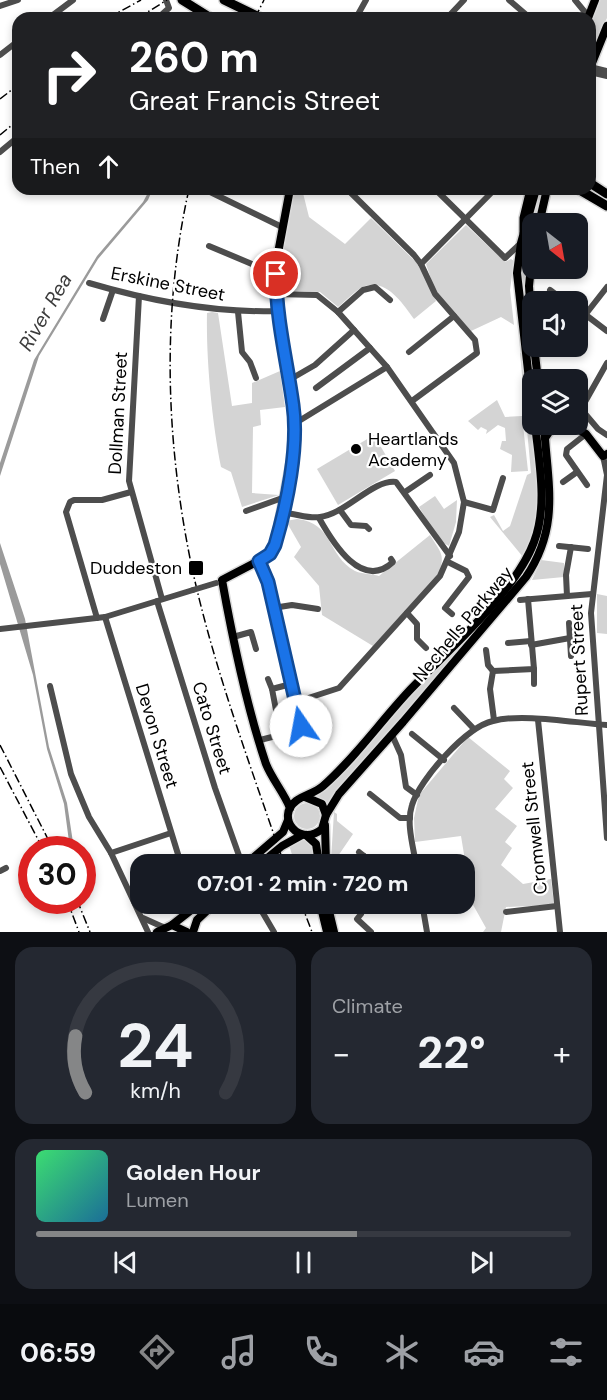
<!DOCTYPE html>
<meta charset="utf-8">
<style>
:root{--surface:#171b24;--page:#242831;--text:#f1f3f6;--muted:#9ea1a6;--line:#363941;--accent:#858687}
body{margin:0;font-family:"DM Sans",sans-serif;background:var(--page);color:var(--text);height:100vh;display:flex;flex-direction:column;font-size:22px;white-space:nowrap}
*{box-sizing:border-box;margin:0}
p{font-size:20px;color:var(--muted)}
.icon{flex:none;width:33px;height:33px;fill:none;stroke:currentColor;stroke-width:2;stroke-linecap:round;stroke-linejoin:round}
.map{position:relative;height:932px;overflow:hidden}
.side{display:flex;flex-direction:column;gap:15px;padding:15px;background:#0d0f14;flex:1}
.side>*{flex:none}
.top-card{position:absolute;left:12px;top:12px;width:584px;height:183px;border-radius:18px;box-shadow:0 3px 9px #0003;background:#202124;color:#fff;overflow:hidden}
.needle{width:39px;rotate:149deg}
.buttons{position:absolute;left:522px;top:213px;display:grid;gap:12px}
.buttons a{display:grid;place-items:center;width:66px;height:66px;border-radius:12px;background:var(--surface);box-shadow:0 3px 9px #0003;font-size:30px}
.speed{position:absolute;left:18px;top:836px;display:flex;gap:12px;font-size:30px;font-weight:700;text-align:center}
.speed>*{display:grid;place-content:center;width:78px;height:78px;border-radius:50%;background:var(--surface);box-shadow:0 3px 9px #0003;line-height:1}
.speed .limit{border:9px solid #d22;background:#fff;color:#111}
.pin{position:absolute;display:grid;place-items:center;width:51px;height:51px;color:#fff;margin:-26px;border:3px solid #fff;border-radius:50%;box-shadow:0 2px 6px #0007}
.me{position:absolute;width:66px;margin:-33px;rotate:348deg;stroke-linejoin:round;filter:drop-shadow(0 0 4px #0008)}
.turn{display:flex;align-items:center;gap:21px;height:126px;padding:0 18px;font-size:27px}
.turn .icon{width:78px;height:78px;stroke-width:2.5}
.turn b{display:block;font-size:42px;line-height:51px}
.then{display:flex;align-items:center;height:57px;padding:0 18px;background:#0003;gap:12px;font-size:22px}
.big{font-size:45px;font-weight:700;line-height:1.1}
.side .tile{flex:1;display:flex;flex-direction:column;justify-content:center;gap:9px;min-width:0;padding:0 21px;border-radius:18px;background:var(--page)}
.side .dial{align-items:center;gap:0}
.dial svg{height:156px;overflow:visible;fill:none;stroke:var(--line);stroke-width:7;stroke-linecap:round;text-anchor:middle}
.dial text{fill:var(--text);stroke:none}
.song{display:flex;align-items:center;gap:18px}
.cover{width:72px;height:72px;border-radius:9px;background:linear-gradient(135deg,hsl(140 70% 55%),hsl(200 70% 35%))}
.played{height:6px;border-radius:3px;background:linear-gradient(90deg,var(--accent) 60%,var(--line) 60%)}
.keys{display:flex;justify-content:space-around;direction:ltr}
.heat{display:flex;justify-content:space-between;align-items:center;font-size:33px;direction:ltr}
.side .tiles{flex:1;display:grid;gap:15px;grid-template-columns:1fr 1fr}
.tile:last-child{grid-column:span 2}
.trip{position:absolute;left:130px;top:854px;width:345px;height:60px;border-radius:18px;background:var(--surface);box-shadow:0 3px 9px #0003;font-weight:700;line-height:60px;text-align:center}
.dock{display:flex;height:96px;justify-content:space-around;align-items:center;background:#090b0e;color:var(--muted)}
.dock .icon{width:42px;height:42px}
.dock .current{color:var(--accent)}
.dock b{font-size:27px;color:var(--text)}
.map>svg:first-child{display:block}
.green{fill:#d4d4d4}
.water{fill:#9b9b9b}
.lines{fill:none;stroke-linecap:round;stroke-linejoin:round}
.major-casing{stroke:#dbdbdb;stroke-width:11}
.highway-casing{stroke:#dbdbdb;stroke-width:12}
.minor{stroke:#4d4d4d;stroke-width:6}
.major{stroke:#000;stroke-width:8}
.highway{stroke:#000;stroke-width:9}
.rail{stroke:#000;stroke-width:1.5;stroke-dasharray:9 3 1.5 3;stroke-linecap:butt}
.minor-bridge{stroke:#4d4d4d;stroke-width:6}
.route-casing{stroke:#114b97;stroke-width:15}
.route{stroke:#1a73e8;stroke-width:10}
.poi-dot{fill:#000;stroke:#fff;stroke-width:2}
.labels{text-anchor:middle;stroke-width:4.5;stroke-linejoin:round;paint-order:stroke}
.street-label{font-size:18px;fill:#000;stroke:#fff}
.poi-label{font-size:18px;fill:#000;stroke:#fff;text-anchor:start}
.water-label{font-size:20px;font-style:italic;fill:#3c3c3c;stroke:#fff}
</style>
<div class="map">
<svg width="607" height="932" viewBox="0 0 607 932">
<rect width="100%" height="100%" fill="#fff"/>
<g class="green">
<polygon points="596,0 607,0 607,18 590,55 590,18"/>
<path d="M292,189H302L309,217L345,244L371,218L421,267L436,301L414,319C403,304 387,279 365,286C356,289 346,301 338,307L320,292L281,290L282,252Z"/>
<polygon points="539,190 545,192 537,223 532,224 526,303 536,379 532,380 520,291 521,253"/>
<polygon points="466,225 505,262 511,259 514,261 510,290 514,325 501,317 471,331 436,294 426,264"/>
<path d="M212,312L218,313L232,406L252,403V383L280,371L285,407L260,410L261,425L253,427L252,493L279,495L242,507L231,472L221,467C212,421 206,360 207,313Z"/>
<path d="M523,352C529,410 552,506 523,557L490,517L494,515L503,531L510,526L527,475L531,473L520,353Z"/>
<polygon points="497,400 505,417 522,416 528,471 511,472 512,455 500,449 502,441 506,441 505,428 498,425 486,434 487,430 481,427 478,430 468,421"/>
<polygon points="374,435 395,471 338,505 317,469"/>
<polygon points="435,496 444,509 457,500 456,522 449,546 440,541 419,507"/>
<polygon points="543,503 546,523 529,566 327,806 317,796 531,555"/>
<path d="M297,519C334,523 327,556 355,571C361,574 372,574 379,576L430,535C441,553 446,555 438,575L373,646L322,615L319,586L294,557L301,547L286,521Z"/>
<polygon points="541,560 564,563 564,577 532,580"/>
<polygon points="597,594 607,596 607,634 597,633"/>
<polygon points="468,737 510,771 504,779 513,788 495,809 517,826 505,842 512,848 501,865 523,884 551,879 554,905 506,907 501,932 483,932 486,928 472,903 461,836 415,842 414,818 419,795"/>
<circle cx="307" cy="816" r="13"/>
<polygon points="334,812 337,814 337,821 353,834 338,856 344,864 332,864 331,860"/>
<polygon points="302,839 313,845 316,864 295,864 289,845"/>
</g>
<g class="water">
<polygon points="150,189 151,193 148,200 98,259 39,356 0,476 0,463 34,360 97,256 143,202"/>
<polygon points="0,543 25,619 49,747 67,803 74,849 70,849 64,804 47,749 33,675 0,564"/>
</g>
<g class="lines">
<g class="major-casing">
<g id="major">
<polyline points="588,18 595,0"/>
<polyline points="590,68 607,26"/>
<polyline points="539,224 547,189"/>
<polyline points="532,257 529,286 532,332"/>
<polyline points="534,346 538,380"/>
<polyline points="532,406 517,273 521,243 536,189"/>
<polyline points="570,424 586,434 603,456 607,454"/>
<polyline points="545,438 552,428 565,424"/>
<path d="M305,797L322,804L326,815L322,829C299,848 275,817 296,801C304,795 315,793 323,786C355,758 380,722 409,691C447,651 515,593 534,542C548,506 539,462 535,424"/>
<path d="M290,808C284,793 272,779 266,764C246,705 233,641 222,580L266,557L274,548L295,440L293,406L276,294L278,253L290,189"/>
<path d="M326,815L339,794L403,722L526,577C561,525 547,482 544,424"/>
<polyline points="325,825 326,864"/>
<polyline points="306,835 316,844 319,864"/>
<polyline points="246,864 283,832 288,820"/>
<polyline points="260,864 282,846 302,835"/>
<polyline points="320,903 327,932"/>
<polyline points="327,903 334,932"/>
<polyline points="172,925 200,903"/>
<polyline points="157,932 172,925 187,932"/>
<polyline points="193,932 197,920 215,903"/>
</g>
</g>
<g class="highway-casing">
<g id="highway">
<polyline points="182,0 211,18"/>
<polyline points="224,0 261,18"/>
<polyline points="590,183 607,194"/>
<polyline points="578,189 607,206"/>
<polyline points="524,233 524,218 531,189"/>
</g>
</g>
<g class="minor">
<polyline points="509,0 530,18"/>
<polyline points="575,0 589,17"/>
<polyline points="0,6 18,0"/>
<polyline points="49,18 73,0"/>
<polyline points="158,18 169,8 166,0"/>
<polyline points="171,18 191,15 203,18"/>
<polyline points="356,18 366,0"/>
<polyline points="447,18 464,0"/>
<polyline points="0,55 18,41"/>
<polyline points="590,67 607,71"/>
<polyline points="590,72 607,76"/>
<polyline points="0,152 18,137"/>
<polyline points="204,189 282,227"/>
<polyline points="347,189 414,255 421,264 435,294 475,340 477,353 412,401"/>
<polyline points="435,189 505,258 520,244"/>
<polyline points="209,246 276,274"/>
<polyline points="421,264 495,189"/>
<path d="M89,283C150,301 213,313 277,311"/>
<polyline points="550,290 566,302"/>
<polyline points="276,294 317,295 338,312 387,367 454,463 464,502 459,532 440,576 339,688 296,702"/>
<polyline points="139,296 129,481 162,599"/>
<polyline points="578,309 607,331"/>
<polyline points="238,312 242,352 250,362 256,378"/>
<polyline points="338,312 363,290 375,287 390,300"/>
<polyline points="103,319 113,290"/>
<polyline points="578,324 607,287"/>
<polyline points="563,346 570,353"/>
<polyline points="409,352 454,316"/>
<polyline points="607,363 581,409 598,429 607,435"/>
<polyline points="289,380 315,365 354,330"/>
<polyline points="316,388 370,348"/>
<polyline points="294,424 387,367"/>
<polyline points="586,434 567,449 566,455 587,485"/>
<polyline points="603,456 607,475 591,613 607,838"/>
<polyline points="563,482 577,472"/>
<polyline points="405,492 430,475"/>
<polyline points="464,502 493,510 503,478"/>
<polyline points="340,510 351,525 366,526 369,529"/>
<polyline points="246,511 285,497"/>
<path d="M283,513C295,513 308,519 320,517C346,514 373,479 396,482L450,556"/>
<path d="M319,518C333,543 362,591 393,562L391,559"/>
<polyline points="559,546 588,549"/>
<polyline points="259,561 268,582 301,722 300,728 296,731 260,740"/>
<polyline points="448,562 466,571 469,577 445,608 452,614"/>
<polyline points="567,596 566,575 571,547"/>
<polyline points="520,600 592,594"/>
<polyline points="157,601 215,788 242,864"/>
<polyline points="273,608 292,605 318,609"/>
<polyline points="407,613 417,624 417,639 426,648"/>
<polyline points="105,617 181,864"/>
<polyline points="97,618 66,512 70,502 74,500 102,500 131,492"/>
<polyline points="569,623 571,656"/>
<polyline points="0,629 105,617 193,590"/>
<polyline points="233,637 251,632 256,649"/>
<polyline points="508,643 531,641"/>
<polyline points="531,645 570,638"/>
<polyline points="486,650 488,665 493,671"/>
<polyline points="534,669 534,684"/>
<polyline points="493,671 534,669 528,599"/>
<polyline points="493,671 490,689 494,720"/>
<polyline points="268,679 272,689"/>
<polyline points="50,686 71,774 89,817 111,853 148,932"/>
<polyline points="454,708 474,729"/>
<polyline points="276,710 272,689 291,684"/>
<polyline points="538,720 560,932"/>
<polyline points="412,734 444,760"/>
<polyline points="392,735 401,755 406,787 417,795"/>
<polyline points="370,794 400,818 410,818"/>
<polyline points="359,852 374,864"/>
<polyline points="111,853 171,833"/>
<polyline points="357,864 364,856"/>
<path d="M416,864C413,846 406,823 412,805C420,779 466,727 493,721C522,713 575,723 607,725"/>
<polyline points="0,871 6,868"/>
<polyline points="257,903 274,932"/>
<polyline points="422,903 427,932"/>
<polyline points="506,912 557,906"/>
<polyline points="361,914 357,919 371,932"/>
<polyline points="143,918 163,927"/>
</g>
<use href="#major" class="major"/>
<use href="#highway" class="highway"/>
<g class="rail">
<polyline points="108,18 141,0"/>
<polyline points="138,18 167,0"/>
<polyline points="255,18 264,0"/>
<polyline points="0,99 18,85"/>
<polyline points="0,135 18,120"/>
<path d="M189,189C161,314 166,444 192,568C214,669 251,767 284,864"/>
<polyline points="0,745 53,849"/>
<polyline points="0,767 43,849"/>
<polyline points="67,900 79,932"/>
<polyline points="77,900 90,932"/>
<polyline points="301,903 312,932"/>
</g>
<polyline class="minor-bridge" points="193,590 216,583"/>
</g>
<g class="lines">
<g class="route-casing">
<path id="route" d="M276,274C276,319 287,361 293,405C299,447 287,504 275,545L270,554L259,561L268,582L301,726"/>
</g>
<use href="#route" class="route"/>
</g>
<g class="poi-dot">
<circle cx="356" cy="449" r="6"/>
<rect x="188" y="560" width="16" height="16" rx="3"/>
</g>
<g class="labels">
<g class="street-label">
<text transform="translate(168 284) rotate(11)" y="6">Erskine Street</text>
<text transform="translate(118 413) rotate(-87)" y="6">Dollman Street</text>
<text transform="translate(463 624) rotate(-50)" y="6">Nechells Parkway</text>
<text transform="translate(579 660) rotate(-93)" y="6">Rupert Street</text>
<text transform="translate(212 728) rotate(73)" y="6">Cato Street</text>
<text transform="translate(157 736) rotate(73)" y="6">Devon Street</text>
<text transform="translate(534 828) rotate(-96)" y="6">Cromwell Street</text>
</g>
<g class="poi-label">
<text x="368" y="445">Heartlands<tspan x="368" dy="21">Academy</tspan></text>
<text x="182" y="574" text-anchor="end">Duddeston</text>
</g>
<g class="water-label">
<text transform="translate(45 312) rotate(-60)" y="7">River Rea</text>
</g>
</g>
</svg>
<div class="buttons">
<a><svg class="needle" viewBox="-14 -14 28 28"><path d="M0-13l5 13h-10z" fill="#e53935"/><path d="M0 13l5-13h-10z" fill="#9ea1a6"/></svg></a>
<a><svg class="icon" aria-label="sound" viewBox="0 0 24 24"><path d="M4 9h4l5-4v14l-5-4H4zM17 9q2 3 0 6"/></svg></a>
<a><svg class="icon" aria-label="layers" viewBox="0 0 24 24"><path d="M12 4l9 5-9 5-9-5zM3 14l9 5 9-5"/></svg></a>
</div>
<div class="speed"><div class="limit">30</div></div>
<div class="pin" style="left:276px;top:274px;background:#d93025"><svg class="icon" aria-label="arrive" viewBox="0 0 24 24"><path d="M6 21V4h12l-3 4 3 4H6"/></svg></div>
<svg class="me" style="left:301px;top:726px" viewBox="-20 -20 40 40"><circle r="19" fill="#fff"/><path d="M0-13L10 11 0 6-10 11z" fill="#1a73e8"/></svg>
<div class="trip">07:01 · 2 min · 720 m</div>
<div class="top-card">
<div class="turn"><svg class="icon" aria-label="right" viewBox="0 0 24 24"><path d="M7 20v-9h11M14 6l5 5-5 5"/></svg><div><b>260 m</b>Great Francis Street</div></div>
<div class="then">Then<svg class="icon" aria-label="ahead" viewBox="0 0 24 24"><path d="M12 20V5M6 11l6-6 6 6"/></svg></div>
</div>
</div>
<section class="side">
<div class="tiles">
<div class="tile dial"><svg viewBox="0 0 100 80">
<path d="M14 69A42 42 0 1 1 86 69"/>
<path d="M14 69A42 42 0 0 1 9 40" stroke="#858687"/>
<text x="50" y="56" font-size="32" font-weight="700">24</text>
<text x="50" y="72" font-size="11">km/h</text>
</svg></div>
<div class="tile"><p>Climate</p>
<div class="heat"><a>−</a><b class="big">22°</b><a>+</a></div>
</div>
<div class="tile">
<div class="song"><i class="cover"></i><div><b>Golden Hour</b><p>Lumen</p></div></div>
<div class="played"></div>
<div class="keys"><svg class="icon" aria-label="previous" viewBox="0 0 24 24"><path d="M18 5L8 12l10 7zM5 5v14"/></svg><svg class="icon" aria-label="pause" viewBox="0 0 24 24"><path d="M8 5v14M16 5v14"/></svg><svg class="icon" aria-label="next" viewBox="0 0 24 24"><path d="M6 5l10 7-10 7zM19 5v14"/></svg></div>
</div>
</div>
</section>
<nav class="dock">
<b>06:59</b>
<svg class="icon current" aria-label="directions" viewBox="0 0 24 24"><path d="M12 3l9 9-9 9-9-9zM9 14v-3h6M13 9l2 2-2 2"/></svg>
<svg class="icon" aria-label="music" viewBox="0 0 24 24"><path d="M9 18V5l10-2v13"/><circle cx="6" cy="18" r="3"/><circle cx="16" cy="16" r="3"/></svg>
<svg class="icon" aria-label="phone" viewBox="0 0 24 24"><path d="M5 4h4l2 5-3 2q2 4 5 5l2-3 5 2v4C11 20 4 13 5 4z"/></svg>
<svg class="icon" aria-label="climate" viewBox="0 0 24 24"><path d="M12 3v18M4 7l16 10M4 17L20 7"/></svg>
<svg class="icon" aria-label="car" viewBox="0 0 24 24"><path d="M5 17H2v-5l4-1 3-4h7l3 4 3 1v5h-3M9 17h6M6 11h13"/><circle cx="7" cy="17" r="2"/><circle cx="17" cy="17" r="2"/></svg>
<svg class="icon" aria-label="filters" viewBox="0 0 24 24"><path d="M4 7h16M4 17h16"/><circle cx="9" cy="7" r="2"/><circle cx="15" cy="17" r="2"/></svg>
</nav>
